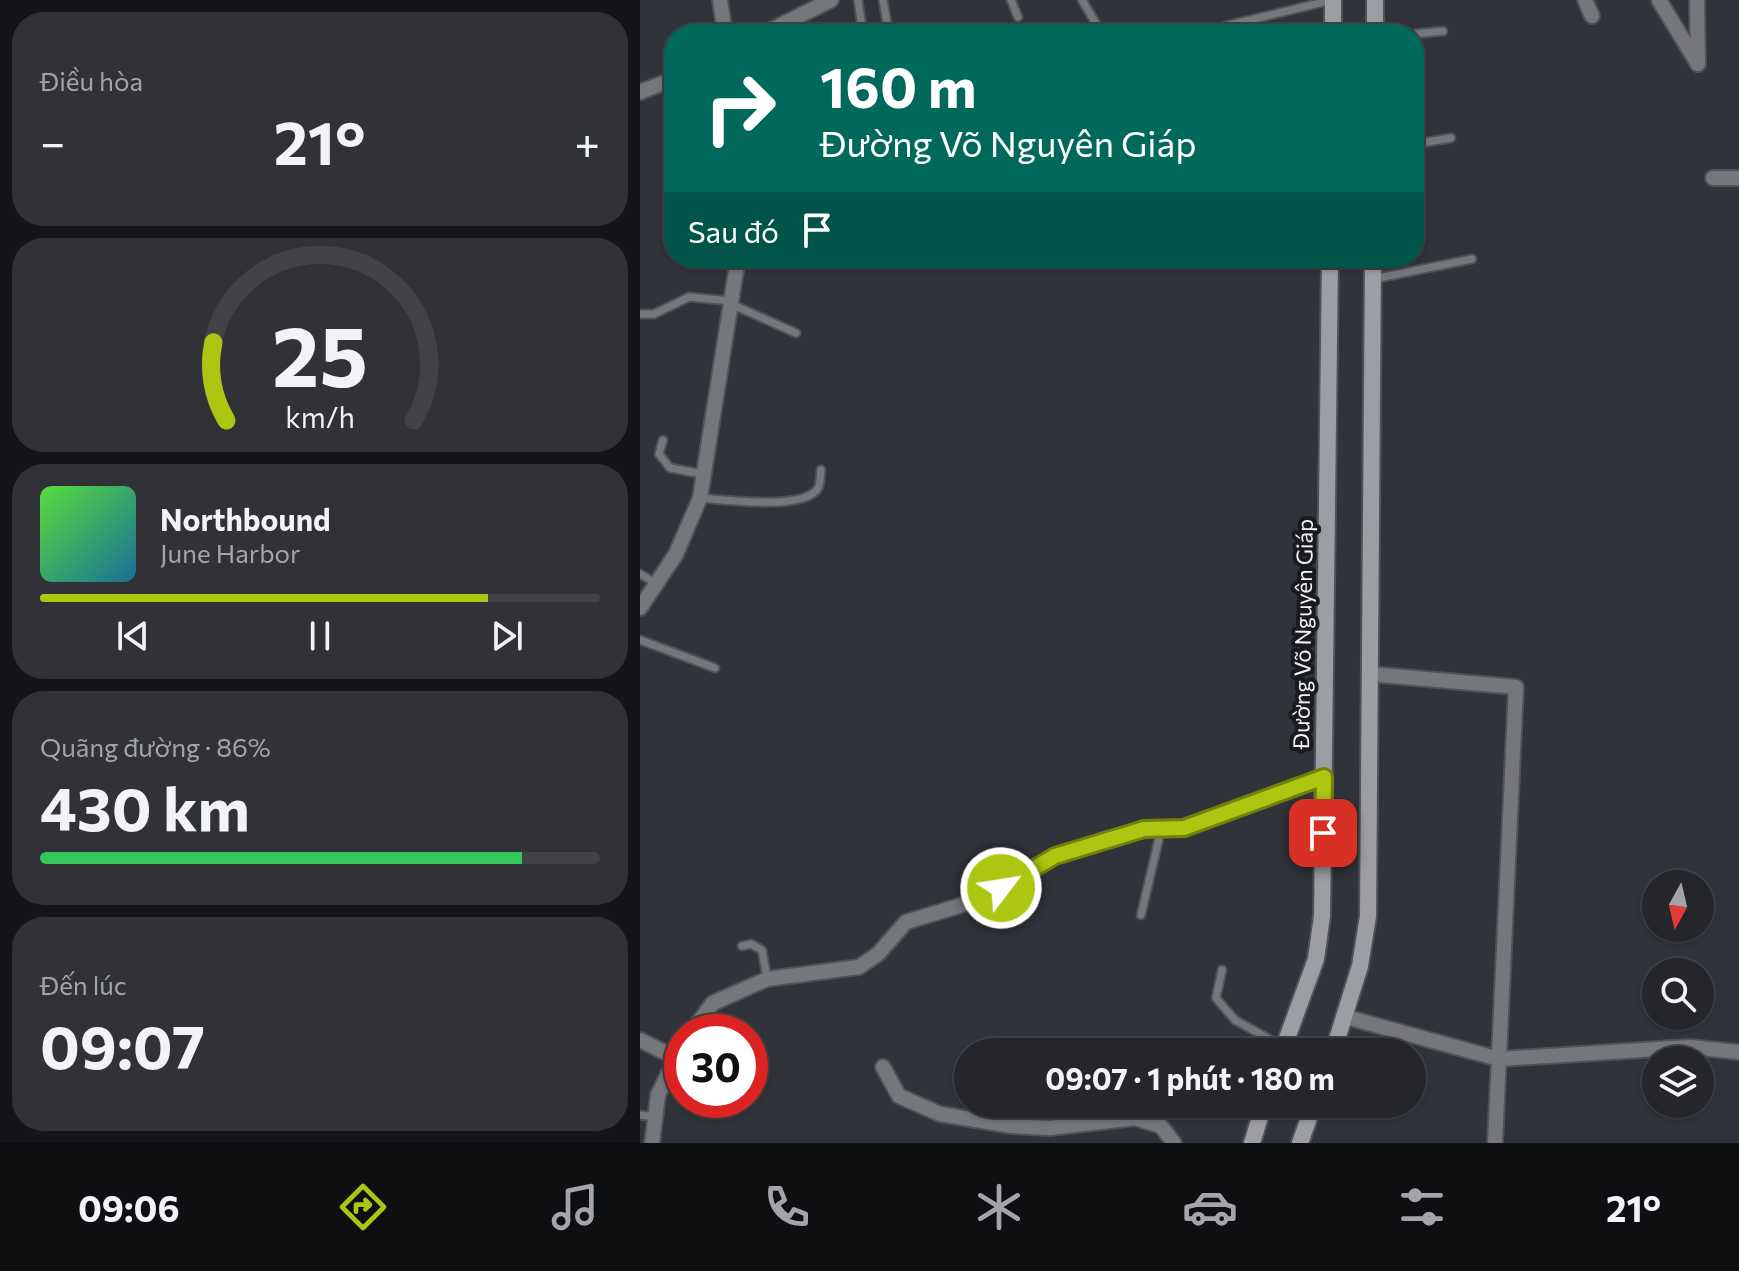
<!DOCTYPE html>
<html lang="vi">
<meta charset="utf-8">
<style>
:root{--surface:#24262b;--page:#303237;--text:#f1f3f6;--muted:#a3a5a9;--line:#414347;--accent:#acc612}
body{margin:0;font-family:Commissioner,sans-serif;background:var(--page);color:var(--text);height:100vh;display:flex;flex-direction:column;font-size:30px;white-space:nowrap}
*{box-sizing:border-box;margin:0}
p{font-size:26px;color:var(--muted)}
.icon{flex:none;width:44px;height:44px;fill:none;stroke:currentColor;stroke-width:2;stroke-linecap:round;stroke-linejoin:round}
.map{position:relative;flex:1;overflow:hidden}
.sheet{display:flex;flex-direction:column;gap:12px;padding:12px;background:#141518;width:640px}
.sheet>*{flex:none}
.top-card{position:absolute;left:24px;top:24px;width:760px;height:244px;border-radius:32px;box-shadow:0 2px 6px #0004,0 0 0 2px var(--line);background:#00695c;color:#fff;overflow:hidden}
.needle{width:52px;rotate:188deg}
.fabs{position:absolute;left:1002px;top:870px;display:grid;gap:16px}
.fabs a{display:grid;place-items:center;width:72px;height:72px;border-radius:50%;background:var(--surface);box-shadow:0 2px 6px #0004,0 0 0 2px var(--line);font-size:40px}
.speed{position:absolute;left:24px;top:1014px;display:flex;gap:16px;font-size:40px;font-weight:700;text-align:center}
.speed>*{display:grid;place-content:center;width:104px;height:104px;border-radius:50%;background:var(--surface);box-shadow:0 2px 6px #0004,0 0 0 2px var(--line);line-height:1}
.speed .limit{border:12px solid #d22;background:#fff;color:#111}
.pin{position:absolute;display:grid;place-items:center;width:68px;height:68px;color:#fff;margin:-34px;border-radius:16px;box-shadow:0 4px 12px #0006}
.me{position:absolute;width:88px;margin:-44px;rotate:59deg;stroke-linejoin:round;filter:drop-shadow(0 0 6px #0008)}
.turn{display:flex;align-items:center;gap:28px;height:168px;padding:0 24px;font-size:36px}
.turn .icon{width:104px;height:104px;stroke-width:2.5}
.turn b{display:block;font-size:56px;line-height:68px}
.then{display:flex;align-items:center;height:76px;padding:0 24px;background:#0003;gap:16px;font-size:30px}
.big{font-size:60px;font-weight:700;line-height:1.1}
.sheet .card{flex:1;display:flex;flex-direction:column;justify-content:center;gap:12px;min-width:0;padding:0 28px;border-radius:32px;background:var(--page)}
.sheet .dial{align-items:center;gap:0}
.dial svg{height:208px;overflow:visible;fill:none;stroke:var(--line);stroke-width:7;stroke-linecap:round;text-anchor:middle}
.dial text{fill:var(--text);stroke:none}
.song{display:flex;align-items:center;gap:24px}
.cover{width:96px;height:96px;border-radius:12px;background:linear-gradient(135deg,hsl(110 70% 55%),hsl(200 70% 35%))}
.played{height:8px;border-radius:4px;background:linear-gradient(90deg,var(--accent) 80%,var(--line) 80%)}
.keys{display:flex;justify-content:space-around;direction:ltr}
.heat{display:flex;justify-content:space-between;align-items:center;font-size:44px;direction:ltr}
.charge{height:12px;border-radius:6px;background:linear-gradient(90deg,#34c759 86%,var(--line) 0)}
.trip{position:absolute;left:314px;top:1038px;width:472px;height:80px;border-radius:40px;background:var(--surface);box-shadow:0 2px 6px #0004,0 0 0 2px var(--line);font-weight:700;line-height:80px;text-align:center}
.menu{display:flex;height:128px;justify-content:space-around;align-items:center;background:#0e0f11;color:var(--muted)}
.menu .icon{width:56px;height:56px}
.menu .selected{color:var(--accent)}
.menu b{font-size:36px;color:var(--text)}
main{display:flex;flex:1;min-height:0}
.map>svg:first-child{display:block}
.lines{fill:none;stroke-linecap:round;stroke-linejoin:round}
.lane-casing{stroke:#4f5258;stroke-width:11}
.street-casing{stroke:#4f5258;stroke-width:18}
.secondary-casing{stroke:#4f5258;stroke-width:20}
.lane{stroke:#76777b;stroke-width:7}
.street{stroke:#76777b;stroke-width:14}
.secondary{stroke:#9c9ea3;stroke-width:16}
.route-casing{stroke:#70810c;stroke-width:20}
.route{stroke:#acc612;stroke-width:14}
.labels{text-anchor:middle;stroke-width:8;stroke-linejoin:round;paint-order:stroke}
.street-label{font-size:22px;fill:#f2f3f8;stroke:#191b1d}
</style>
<main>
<section class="sheet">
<div class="card"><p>Điều hòa</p>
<div class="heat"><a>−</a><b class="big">21°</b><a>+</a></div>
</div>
<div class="card dial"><svg viewBox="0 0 100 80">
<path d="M14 69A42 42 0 1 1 86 69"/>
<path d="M14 69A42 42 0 0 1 9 39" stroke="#acc612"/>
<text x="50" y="56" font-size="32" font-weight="700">25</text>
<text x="50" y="72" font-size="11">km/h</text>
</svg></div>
<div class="card">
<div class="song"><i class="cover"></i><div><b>Northbound</b><p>June Harbor</p></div></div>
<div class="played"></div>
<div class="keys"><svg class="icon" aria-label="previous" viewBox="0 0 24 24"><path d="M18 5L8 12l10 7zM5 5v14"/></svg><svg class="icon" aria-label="pause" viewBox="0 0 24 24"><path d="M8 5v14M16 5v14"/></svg><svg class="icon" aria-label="next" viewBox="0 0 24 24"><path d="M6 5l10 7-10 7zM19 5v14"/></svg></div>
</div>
<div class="card"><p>Quãng đường · 86%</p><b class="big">430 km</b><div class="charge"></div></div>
<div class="card"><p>Đến lúc</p><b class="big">09:07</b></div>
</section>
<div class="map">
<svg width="1099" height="1143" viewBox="0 0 1099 1143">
<rect width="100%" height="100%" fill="#303339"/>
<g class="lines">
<g class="lane-casing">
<g id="lane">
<polyline points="218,0 223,34"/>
<polyline points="243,0 249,34"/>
<polyline points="371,0 378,17"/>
<polyline points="442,0 461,32"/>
<polyline points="585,26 692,0"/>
<polyline points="774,34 803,31"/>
<polyline points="774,144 811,138"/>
<polyline points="733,279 832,259"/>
<polyline points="91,304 156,333"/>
<polyline points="1,314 14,314 49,297 91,301"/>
<polyline points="23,440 19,454 30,468 63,474"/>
<path d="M60,498C83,500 165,511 178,488C181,483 180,475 181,470"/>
<polyline points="0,574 17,584"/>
<polyline points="0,640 75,668"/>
<polyline points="501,915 521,830"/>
<polyline points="102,946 111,944 122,950 127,979"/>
<polyline points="582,970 576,998 595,1020 642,1046"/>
<polyline points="0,1115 16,1117"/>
</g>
</g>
<g class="street-casing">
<g id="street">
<polyline points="80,0 85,34"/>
<polyline points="945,0 952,16"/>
<polyline points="1019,0 1058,64"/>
<polyline points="1057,0 1058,64"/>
<polyline points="123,34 191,0"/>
<polyline points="0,92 34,79"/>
<polyline points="1073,178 1099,178"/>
<polyline points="0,608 36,554 60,498 98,258"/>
<polyline points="730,674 876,687 855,1143"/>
<polyline points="706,1017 859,1059 1049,1047 1099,1052"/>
<polyline points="51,1032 73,1003 127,979 219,967 238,954 266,922 348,897 415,856 504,829 544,828 684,777"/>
<polyline points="0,1040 34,1057"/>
<polyline points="243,1067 259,1096 300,1114 372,1126 410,1128 495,1118 521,1126 534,1143"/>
<polyline points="12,1143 18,1095 42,1045"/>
</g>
</g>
<g class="secondary-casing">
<g id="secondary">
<polyline points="693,34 693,0"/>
<polyline points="735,34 735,0"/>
<polyline points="642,1052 676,959 682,916 690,258"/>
<polyline points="693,1052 720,966 728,916 733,258"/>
<polyline points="612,1143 624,1104"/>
<polyline points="660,1143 674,1104"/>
</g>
</g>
<use href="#lane" class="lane"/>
<use href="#street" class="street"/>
<use href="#secondary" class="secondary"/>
</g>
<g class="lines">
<g class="route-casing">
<polyline id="route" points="361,888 415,856 504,829 544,828 684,777 683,833"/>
</g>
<use href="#route" class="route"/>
</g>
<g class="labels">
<g class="street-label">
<text transform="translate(663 634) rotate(-89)" y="8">Đường Võ Nguyên Giáp</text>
</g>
</g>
</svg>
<div class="fabs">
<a><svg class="needle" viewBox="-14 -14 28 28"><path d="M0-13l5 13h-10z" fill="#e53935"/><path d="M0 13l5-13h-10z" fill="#a3a5a9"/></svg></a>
<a><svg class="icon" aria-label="search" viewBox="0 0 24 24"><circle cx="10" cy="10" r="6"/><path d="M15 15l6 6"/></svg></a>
<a><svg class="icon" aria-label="layers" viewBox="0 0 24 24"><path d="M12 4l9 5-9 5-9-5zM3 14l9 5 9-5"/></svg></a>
</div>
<div class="speed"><div class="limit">30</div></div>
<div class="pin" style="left:683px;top:833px;background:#d93025"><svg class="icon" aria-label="arrive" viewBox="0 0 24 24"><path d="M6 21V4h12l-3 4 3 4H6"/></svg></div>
<svg class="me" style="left:361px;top:888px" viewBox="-20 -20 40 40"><circle r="17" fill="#acc612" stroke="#fff" stroke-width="3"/><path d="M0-11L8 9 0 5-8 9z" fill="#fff"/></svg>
<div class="trip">09:07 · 1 phút · 180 m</div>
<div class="top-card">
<div class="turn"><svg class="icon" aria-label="right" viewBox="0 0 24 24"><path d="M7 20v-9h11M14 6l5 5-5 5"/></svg><div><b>160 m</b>Đường Võ Nguyên Giáp</div></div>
<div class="then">Sau đó<svg class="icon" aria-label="arrive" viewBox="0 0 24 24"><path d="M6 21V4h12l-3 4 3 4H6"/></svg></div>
</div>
</div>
</main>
<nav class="menu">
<b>09:06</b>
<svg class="icon selected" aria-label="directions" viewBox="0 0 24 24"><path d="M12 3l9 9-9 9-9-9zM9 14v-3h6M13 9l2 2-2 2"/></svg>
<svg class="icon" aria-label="music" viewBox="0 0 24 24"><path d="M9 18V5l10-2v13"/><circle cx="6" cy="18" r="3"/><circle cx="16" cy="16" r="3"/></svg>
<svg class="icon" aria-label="phone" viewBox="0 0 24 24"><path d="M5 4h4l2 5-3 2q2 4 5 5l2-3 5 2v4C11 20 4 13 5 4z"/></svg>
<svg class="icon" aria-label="climate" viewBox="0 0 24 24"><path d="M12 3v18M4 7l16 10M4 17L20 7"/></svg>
<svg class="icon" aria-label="car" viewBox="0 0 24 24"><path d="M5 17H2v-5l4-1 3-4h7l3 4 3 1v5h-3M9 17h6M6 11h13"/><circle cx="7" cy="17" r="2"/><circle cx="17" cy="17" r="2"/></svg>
<svg class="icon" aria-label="filters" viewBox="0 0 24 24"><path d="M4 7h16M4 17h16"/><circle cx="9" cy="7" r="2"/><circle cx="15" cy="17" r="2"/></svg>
<b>21°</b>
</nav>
